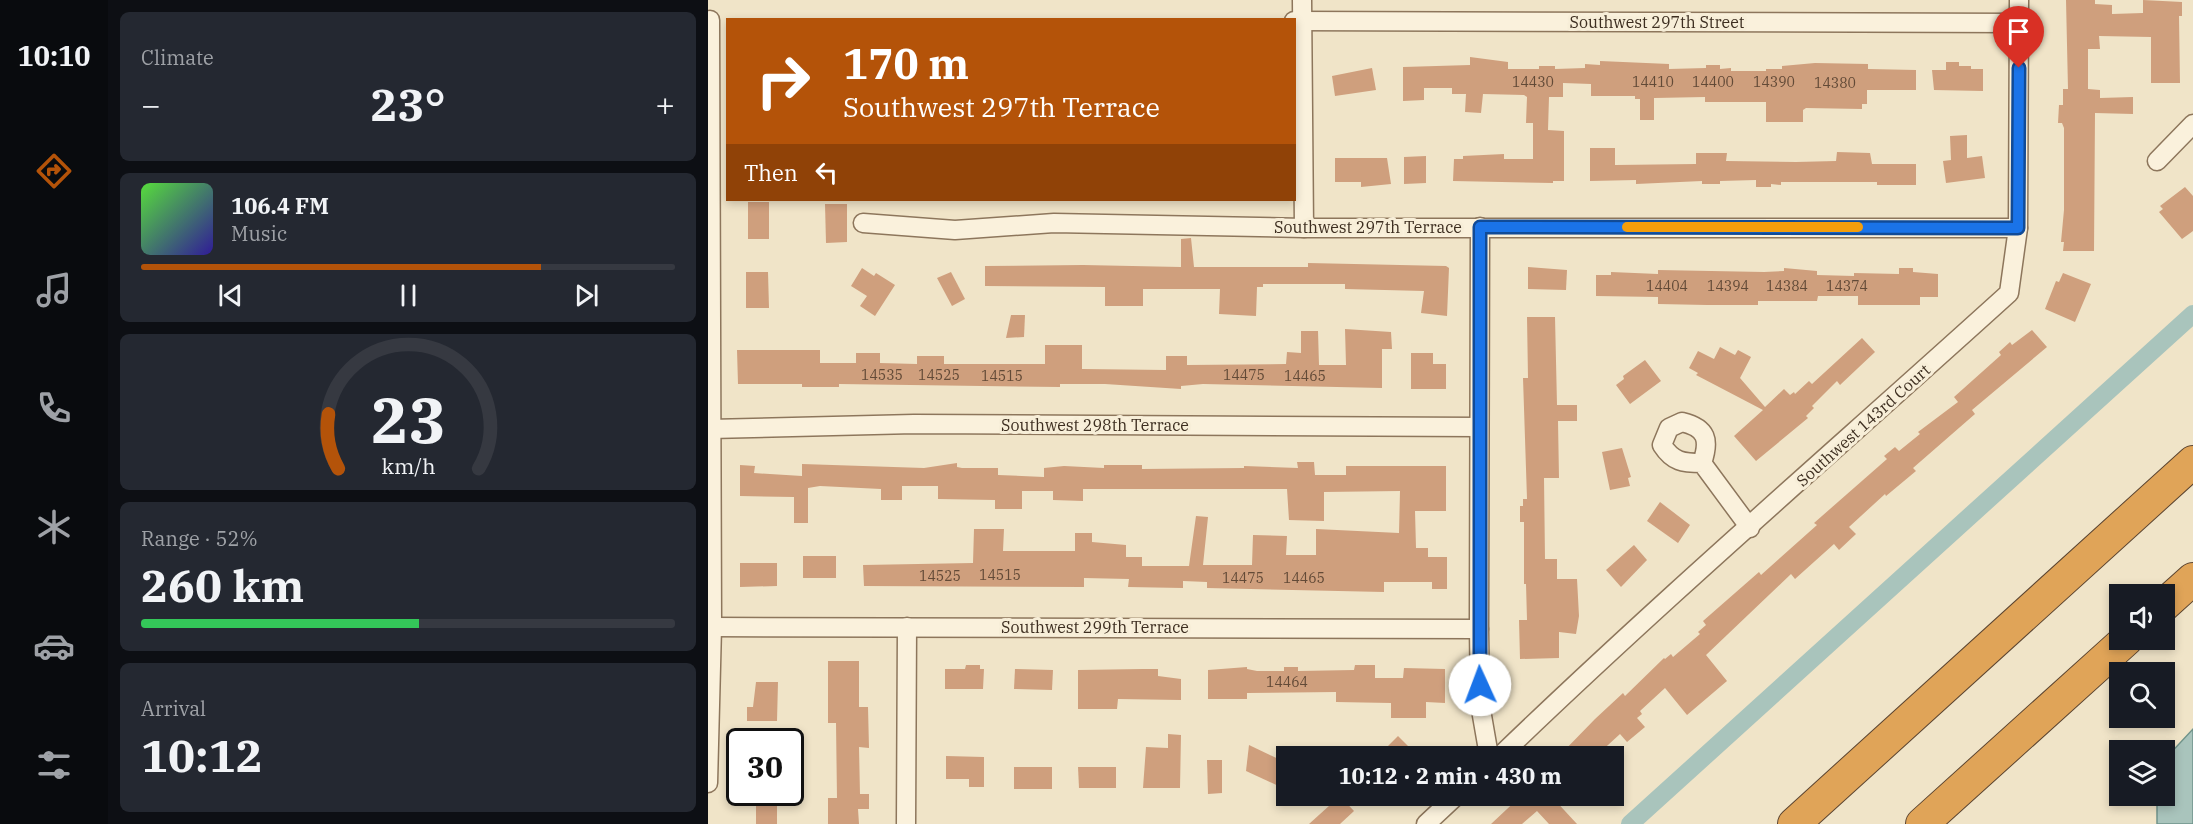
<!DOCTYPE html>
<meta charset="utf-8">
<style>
:root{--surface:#171b24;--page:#242831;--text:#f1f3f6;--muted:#9ea1a6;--line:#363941;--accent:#b45309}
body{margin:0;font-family:"IBM Plex Serif",serif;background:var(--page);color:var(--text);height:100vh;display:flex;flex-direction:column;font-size:22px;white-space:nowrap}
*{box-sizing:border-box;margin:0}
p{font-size:20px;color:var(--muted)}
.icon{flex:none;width:33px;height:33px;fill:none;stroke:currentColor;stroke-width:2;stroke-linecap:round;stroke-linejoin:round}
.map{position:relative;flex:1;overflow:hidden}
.panel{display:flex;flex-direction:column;gap:12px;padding:12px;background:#0d0f14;width:600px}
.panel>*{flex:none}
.guide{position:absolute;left:18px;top:18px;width:570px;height:183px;border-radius:0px;box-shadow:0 3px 9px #0003;background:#b45309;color:#fff;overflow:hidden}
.tools{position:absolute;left:1401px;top:584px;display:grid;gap:12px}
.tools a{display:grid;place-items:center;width:66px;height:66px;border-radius:0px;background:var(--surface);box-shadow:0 3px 9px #0003;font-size:30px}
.speed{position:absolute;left:18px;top:728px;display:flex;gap:12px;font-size:30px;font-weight:700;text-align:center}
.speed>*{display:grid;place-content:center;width:78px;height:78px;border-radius:50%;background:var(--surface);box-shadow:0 3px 9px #0003;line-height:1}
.speed .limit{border:3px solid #111;border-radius:9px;background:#fff;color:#111}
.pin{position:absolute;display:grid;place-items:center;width:51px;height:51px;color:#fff;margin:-62px -26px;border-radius:50% 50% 50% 0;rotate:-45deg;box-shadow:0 0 6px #0007}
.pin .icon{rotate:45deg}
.me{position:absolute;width:66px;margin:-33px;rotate:358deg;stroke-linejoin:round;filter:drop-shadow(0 0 4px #0008)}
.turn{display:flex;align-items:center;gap:21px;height:126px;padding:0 18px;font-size:27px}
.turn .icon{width:78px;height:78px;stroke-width:2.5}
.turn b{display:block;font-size:42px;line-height:51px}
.then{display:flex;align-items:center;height:57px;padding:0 18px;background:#0003;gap:12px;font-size:22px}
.big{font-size:45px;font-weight:700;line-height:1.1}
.panel .widget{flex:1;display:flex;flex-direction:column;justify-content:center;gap:9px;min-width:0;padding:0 21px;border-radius:9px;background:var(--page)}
.panel .dial{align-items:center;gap:0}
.dial svg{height:156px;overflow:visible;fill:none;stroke:var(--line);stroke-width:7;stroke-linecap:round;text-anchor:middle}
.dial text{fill:var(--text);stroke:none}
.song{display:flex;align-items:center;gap:18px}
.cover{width:72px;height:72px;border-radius:9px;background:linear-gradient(135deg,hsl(110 70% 55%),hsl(250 70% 35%))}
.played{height:6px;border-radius:3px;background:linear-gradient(90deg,var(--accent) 75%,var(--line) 75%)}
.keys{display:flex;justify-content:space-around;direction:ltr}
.heat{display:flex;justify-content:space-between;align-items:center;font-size:33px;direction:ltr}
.charge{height:9px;border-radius:4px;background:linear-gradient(90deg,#34c759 52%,var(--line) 0)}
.trip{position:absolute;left:568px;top:746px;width:348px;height:60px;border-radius:0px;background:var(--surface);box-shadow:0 3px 9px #0003;font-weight:700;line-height:60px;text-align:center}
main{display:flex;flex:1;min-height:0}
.tab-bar{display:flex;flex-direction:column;width:108px;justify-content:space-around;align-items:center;background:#090b0e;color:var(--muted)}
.tab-bar .icon{width:42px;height:42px}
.tab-bar .current{color:var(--accent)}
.tab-bar b{font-size:27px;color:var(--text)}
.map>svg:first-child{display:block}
.water{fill:#a9c4bc;stroke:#6f938a;stroke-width:1.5}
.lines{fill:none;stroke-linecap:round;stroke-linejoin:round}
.canal{stroke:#a9c4bc;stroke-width:18}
.building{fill:#cf9f7d}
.minor-casing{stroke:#8d765c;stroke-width:21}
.motorway-casing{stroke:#5b4430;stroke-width:34}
.minor{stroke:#faf1dc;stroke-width:18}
.motorway{stroke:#e0a458;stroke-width:32}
.route-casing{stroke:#114b97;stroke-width:15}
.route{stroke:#1a73e8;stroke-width:10}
.slow{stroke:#f59e0b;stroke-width:10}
.labels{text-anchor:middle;stroke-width:6;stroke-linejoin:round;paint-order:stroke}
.number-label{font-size:14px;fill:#624a37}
.street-label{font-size:16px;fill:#3d2e20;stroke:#f7eed8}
</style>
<main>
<nav class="tab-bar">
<b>10:10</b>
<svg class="icon current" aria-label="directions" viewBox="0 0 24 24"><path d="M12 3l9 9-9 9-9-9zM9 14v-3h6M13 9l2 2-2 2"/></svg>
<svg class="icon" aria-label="music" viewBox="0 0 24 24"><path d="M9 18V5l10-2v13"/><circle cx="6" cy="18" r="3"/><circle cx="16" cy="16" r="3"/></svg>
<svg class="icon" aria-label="phone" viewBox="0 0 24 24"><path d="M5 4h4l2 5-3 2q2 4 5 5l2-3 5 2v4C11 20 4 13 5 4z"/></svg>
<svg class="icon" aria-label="climate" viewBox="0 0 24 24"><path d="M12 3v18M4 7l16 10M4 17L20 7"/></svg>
<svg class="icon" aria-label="car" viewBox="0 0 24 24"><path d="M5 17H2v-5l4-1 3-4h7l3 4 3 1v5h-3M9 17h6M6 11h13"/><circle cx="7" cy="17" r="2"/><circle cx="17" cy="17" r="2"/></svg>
<svg class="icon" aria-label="filters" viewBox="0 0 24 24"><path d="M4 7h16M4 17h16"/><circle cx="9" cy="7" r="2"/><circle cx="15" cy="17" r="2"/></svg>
</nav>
<section class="panel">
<div class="widget"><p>Climate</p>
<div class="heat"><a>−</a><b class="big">23°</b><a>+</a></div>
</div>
<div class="widget">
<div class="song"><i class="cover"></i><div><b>106.4 FM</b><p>Music</p></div></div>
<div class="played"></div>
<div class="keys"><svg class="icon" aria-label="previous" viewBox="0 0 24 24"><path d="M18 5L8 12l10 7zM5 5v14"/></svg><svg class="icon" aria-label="pause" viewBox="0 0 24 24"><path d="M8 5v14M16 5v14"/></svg><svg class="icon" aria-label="next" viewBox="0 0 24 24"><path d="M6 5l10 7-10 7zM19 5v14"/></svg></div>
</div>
<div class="widget dial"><svg viewBox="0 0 100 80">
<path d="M14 69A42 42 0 1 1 86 69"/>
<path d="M14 69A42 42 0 0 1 9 41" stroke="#b45309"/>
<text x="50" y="56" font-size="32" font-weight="700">23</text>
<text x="50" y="72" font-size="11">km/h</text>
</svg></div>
<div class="widget"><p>Range · 52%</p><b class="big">260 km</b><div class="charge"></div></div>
<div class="widget"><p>Arrival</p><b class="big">10:12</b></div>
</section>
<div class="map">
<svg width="1485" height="824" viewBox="0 0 1485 824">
<rect width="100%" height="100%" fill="#f0e4c8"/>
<polygon class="water" points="1485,729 1485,824 1449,824 1449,795 1456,795 1457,759"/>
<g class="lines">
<polyline class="canal" points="922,824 1485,314"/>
</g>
<g class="building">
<polygon points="1358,0 1387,0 1387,4 1404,5 1404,14 1435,13 1435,0 1474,2 1474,16 1471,16 1472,83 1443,83 1443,37 1391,36 1392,49 1380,49 1380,89 1392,90 1392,98 1425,97 1425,114 1387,113 1386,251 1355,251 1356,242 1353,242 1356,210 1356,128 1354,123 1350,123 1351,105 1355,105 1355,89 1360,89"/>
<polygon points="762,57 800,62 800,69 831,69 831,66 847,66 847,69 877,68 877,64 892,65 892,61 961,64 961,69 998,68 998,65 1012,65 1012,69 1023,68 1023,71 1058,71 1058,69 1074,69 1074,66 1107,63 1160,64 1160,69 1208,70 1208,90 1159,90 1159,104 1154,104 1154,109 1098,108 1095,110 1095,122 1058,122 1058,102 997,102 997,97 946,98 946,120 932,120 932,99 927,99 927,96 883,96 883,84 855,83 855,97 841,97 840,130 856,131 856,181 845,181 845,183 745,181 746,159 755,159 755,156 796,154 796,159 825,159 825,123 818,123 819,97 816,95 775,94 773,113 757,112 758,94 744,94 744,88 716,88 716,100 695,101 695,67 762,65"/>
<polygon points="1238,62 1251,62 1251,66 1263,66 1263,69 1275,69 1275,91 1226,90 1224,70 1238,70"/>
<polygon points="664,68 668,90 627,96 624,76"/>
<polygon points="1259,135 1259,158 1274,156 1277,178 1238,183 1235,161 1243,160 1242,136"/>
<polygon points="882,148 907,148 907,165 988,164 988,153 1019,153 1018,161 1088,162 1128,161 1129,152 1162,153 1164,164 1208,164 1208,185 1169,185 1169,182 1073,182 1073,185 1063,184 1063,187 1048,187 1048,180 1012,181 1012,184 994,184 994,181 928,184 928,180 882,181"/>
<polygon points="718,156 718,183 696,184 696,157"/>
<polygon points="627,158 679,158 683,184 653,187 653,182 627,182"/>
<polygon points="1477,187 1485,196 1485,231 1474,239 1451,212 1455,209 1452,206"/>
<rect x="40" y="202" width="21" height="37"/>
<polygon points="117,204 139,204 139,242 118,243"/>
<polygon points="483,238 486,267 600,267 600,263 738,266 741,268 739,316 713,313 716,291 637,289 637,284 555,284 555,287 549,287 548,316 511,314 512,289 435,289 435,306 397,306 397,287 277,286 277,266 375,265 473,267 473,239"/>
<polygon points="820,267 859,270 858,290 820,289"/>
<polygon points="154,268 166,276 168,273 187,285 167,316 152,306 159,296 143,286"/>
<polygon points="1076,268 1109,271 1109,275 1146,276 1146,273 1191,274 1191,268 1205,268 1205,272 1230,274 1230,297 1212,297 1212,305 1150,305 1150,296 1110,296 1109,301 1050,301 1050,305 999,305 950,304 950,297 888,296 888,275 903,275 903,272 950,274 950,270 1056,272 1076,271"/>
<polygon points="38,272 60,272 61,308 38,308"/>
<polygon points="243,272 257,299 244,306 229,278"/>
<polygon points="1355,273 1383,284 1367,322 1337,309 1348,281 1351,282"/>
<polygon points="303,315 317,315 316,337 298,338"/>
<polygon points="819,317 847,317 849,405 869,405 869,421 850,421 851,478 836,478 837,559 849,559 849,579 869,579 871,616 868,634 851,632 851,658 812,659 811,620 819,620 818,584 816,584 816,522 812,522 812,506 815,506 815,499 819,499 815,378 820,378"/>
<polygon points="637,329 683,332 684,349 674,349 674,388 495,384 473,386 473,389 397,384 352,384 352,387 131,384 131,387 94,387 94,384 30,384 29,350 112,350 112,363 148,363 148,353 172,353 172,363 209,364 209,356 236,356 236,364 337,364 337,345 374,345 374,369 458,370 458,356 479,356 479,365 578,364 579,352 593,353 593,331 610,331 611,365 638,365"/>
<polygon points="1324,330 1339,347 1264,410 1267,414 1205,468 1208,471 1178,496 1177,494 1141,527 1148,534 1131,550 1126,544 1087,579 1083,574 998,655 1019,681 979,715 957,688 932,711 934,714 929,718 937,727 919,742 912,734 888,756 851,756 887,719 915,693 917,696 956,658 957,659 963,654 965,657 992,634 990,632 998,625 995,621 1051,572 1053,575 1109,525 1106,523 1179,459 1176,456 1187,447 1191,451 1212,434 1210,432 1250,402 1246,397 1293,355 1291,352 1302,342 1304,345"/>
<polygon points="1154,338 1167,352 1132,385 1129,381 1104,406 1106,408 1098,416 1100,418 1048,461 1026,436 1055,410 988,375 990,373 981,368 990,351 1006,359 1012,347 1027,355 1030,350 1043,357 1032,378 1057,407 1076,389 1082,395 1086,392 1087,394 1101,381 1104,384"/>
<polygon points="703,353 725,353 725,364 738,364 738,389 703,389"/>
<polygon points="937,360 953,381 922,404 908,385 916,379 915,376"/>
<polygon points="914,448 923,477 920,478 922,486 902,490 894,452"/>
<polygon points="589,462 606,462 607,475 638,475 638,466 738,466 738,511 707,511 708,548 720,548 720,557 739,557 739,589 724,589 724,582 676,582 676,592 499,588 499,582 475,581 475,588 420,587 421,579 376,578 376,587 156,586 155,565 265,563 266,529 296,529 295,551 367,551 367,533 384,533 384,542 418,545 418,557 434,557 434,566 481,566 488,516 500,517 495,565 544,565 545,535 579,536 578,555 608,555 608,529 691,533 692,491 616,492 616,521 581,520 579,489 375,489 375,501 345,500 345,491 314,491 314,509 287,509 287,500 230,499 230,486 194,486 194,500 173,500 173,489 112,486 100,488 100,523 86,523 86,497 32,496 32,465 47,466 46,473 94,476 94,464 216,468 249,463 249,467 254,468 290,468 290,475 336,477 336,468 356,466 396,468 396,465 434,465 434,469 536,468 536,466 590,468"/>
<polygon points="952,502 982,525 970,543 939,521"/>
<polygon points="926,545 939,560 913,587 898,570"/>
<rect x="95" y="556" width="33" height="22"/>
<polygon points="32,563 69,563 69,586 32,587"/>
<polygon points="120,661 151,661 151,707 160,707 161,748 151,747 152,794 161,794 161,809 150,809 151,824 120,824 120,798 129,798 128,723 120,723"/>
<polygon points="258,665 272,665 272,669 276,669 275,689 237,689 237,669 257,669"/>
<polygon points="647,665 667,665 667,678 695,678 696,668 737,669 737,703 718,702 718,718 683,718 683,703 628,702 628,692 539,693 539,699 500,699 500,670 539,667 539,669 549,671 576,671 576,667 590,667 590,671 646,670"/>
<polygon points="307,669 345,670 344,690 306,689"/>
<polygon points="435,669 450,669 450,676 473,679 473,700 410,699 409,709 370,709 370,670"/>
<polygon points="48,682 70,682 69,721 39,721 39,707 45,707"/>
<polygon points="460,734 473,735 472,788 435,788 438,747 460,748"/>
<polygon points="690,736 710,756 670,756"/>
<polygon points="541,745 579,763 579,790 538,771"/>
<polygon points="238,756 276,757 276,787 261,787 261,779 238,779"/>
<polygon points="499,760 514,760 514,793 500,794"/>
<rect x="306" y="767" width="38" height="22"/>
<polygon points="370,767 408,767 408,788 371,788"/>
<polygon points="814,795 846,795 844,797 869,824 841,824 829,811 814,824 783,824"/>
<polygon points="632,796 646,811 632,824 601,824"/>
<rect x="48" y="805" width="21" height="19"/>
</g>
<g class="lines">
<g class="minor-casing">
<g id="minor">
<polyline points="594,0 596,228"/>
<polyline points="586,21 1311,23"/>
<polyline points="1449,161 1485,124"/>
<polyline points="155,223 247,230 346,223 596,228 1310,228"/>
<polyline points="772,227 771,629 772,704 781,756"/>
<polyline points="2,429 206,424 771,427"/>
<path d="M994,463C975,463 965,462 954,445L961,428L974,422C999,428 1002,440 994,463L1042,528"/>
<polyline points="4,627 771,629"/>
<path d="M792,756C957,597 1131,447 1301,293L1310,228L1311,0"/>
<polyline points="0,783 4,627 2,20"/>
<polyline points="198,824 199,627"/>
<polyline points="718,824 749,795"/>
</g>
</g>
<g class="motorway-casing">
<g id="motorway">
<polyline points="1456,605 1485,579"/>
<polyline points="1086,824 1485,462"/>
<polyline points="1214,824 1419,639"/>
</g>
</g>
<use href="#minor" class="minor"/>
<use href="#motorway" class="motorway"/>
</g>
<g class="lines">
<g class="route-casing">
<polyline id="route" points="772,685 772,227 1310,228 1311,68"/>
</g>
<use href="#route" class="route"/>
<polyline class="slow" points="919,227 1150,227"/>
</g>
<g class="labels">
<g class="number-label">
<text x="825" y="87">14430</text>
<text x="945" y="87">14410</text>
<text x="1005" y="87">14400</text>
<text x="1066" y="87">14390</text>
<text x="1127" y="88">14380</text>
<text x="959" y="291">14404</text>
<text x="1020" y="291">14394</text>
<text x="1079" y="291">14384</text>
<text x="1139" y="291">14374</text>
<text x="174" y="380">14535</text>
<text x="231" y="380">14525</text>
<text x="536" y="380">14475</text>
<text x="294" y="381">14515</text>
<text x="597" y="381">14465</text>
<text x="292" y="580">14515</text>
<text x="232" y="581">14525</text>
<text x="535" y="583">14475</text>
<text x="596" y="583">14465</text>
<text x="579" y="687">14464</text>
</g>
<g class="street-label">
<text x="949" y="28">Southwest 297th Street</text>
<text x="660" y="233">Southwest 297th Terrace</text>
<text x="387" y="431">Southwest 298th Terrace</text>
<text transform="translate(1155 425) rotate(-42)" y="6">Southwest 143rd Court</text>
<text x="387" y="633">Southwest 299th Terrace</text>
</g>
</g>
</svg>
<div class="tools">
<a><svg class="icon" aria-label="sound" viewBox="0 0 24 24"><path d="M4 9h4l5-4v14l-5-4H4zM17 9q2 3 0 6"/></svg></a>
<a><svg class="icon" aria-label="search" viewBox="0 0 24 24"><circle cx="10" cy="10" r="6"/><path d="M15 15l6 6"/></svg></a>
<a><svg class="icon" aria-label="layers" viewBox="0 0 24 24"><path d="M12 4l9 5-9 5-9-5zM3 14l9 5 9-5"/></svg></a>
</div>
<div class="speed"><div class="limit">30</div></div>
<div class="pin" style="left:1311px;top:68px;background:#d93025"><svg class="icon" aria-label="arrive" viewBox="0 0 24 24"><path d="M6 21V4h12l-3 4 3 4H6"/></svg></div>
<svg class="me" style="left:772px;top:685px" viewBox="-20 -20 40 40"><circle r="19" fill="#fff"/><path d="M0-13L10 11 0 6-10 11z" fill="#1a73e8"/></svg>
<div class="trip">10:12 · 2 min · 430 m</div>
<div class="guide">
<div class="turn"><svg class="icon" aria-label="right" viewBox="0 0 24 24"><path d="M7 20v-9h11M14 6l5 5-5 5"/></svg><div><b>170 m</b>Southwest 297th Terrace</div></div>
<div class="then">Then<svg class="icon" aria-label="left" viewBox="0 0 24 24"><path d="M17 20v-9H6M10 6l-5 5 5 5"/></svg></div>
</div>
</div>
</main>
